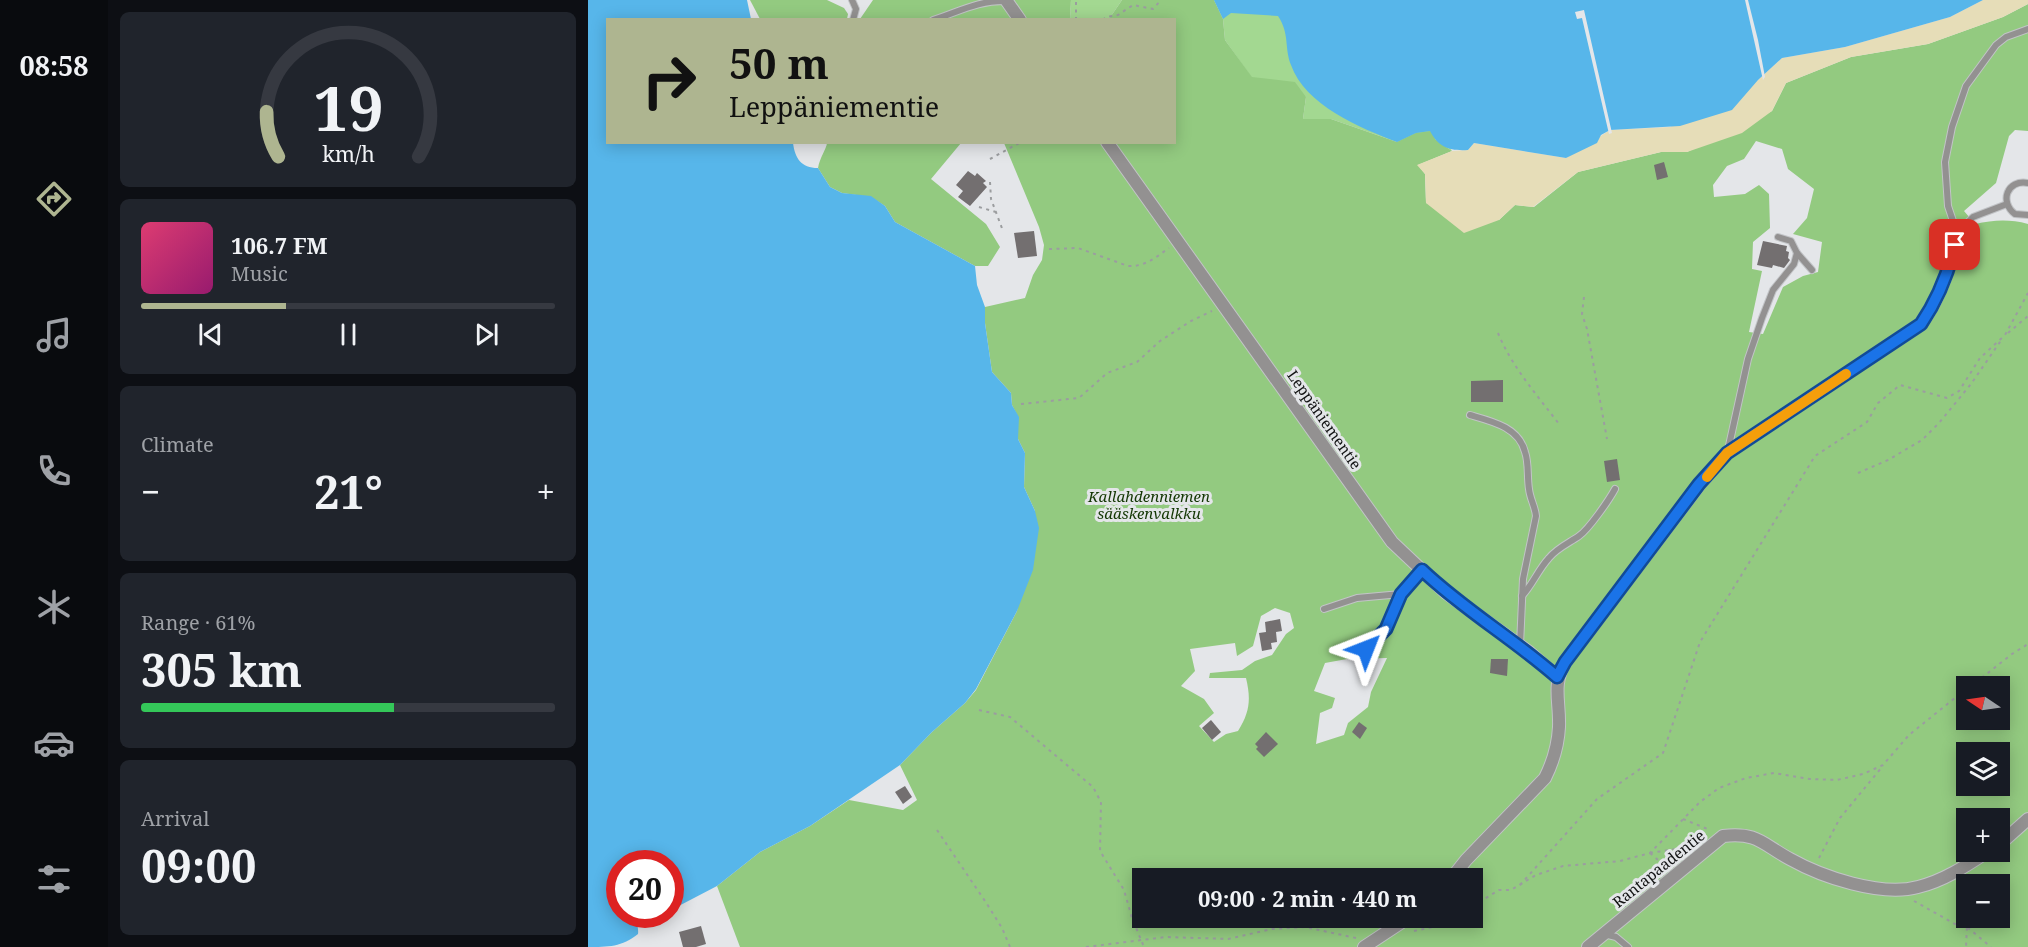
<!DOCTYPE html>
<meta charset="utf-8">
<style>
:root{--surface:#171b24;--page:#20242c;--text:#f1f3f6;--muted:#9ea1a6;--line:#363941;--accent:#aeb590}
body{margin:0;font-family:"Noto Serif",serif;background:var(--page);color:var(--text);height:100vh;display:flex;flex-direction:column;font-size:22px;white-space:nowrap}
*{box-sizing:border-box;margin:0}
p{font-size:20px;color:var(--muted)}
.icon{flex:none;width:33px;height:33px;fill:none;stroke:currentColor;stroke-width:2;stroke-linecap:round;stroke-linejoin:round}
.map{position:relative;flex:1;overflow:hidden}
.side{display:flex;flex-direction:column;gap:12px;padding:12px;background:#0d0f14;width:480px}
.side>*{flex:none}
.banner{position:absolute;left:18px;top:18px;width:570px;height:126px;border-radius:0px;box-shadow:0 3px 15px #0003;background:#aeb590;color:#111;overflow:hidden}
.needle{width:39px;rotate:283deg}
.controls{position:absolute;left:1368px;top:676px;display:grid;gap:12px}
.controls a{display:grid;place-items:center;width:54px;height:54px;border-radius:0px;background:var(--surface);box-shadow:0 3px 15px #0003;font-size:30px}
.speed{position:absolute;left:18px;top:850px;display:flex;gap:12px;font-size:30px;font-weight:700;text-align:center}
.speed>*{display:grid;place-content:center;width:78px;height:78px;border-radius:50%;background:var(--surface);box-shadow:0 3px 15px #0003;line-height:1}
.speed .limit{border:9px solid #d22;background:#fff;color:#111}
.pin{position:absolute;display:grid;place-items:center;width:51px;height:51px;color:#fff;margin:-26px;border-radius:12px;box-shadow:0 3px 9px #0006}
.me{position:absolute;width:66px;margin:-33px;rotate:45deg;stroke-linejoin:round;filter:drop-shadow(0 0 4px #0008)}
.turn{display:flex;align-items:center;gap:21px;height:126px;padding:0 24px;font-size:27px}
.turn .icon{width:78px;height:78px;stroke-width:2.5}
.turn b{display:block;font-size:42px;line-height:51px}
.big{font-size:45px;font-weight:700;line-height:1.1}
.side .widget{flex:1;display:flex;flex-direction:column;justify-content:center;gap:9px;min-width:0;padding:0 21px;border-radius:9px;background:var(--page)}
.side .dial{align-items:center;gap:0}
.dial svg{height:156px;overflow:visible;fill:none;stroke:var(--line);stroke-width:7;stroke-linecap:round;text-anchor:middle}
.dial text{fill:var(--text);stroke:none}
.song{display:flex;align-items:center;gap:18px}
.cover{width:72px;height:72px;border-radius:9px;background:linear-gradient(135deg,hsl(340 70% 55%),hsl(320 70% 35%))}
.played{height:6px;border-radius:3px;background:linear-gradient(90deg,var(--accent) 35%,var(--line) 35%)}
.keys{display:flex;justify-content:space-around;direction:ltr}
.heat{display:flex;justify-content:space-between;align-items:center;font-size:33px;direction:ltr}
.charge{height:9px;border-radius:4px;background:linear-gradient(90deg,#34c759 61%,var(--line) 0)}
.trip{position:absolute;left:544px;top:868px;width:351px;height:60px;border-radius:0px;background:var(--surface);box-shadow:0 3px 15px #0003;font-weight:700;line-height:60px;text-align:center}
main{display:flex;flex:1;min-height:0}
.menu{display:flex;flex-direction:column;width:108px;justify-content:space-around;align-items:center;background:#090b0e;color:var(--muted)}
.menu .icon{width:42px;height:42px}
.menu .on{color:var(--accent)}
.menu b{font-size:27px;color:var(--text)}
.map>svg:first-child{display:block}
.green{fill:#a3d891}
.forest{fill:#93ca80;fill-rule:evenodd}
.sand{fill:#e6ddb8}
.water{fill:#57b6ea}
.pier{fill:#e4e6e9}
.building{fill:#736f70}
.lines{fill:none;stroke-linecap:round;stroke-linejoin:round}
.service-casing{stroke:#c2c4c7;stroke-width:8}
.minor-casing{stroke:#c2c4c7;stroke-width:14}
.path{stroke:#9b9d9f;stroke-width:2;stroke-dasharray:3 4.5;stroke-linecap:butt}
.service{stroke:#939191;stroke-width:6}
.minor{stroke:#939191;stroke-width:12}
.route-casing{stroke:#114b97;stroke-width:15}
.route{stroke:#1a73e8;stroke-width:10}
.slow{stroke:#f59e0b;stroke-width:10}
.labels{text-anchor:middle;stroke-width:6;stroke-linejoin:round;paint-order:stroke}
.street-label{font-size:15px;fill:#121313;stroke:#e4e6e9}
.park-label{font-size:15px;font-style:italic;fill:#133703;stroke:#e4e6e9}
</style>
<main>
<nav class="menu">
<b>08:58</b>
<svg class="icon on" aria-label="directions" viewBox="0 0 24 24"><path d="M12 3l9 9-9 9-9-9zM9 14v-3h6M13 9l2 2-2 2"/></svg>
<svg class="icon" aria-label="music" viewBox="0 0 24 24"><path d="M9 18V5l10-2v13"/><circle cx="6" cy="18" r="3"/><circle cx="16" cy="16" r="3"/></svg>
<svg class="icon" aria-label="phone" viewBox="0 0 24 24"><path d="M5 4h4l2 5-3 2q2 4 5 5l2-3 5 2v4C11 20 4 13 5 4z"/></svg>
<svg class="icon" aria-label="climate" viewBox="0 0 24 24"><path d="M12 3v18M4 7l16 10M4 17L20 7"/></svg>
<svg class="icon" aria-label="car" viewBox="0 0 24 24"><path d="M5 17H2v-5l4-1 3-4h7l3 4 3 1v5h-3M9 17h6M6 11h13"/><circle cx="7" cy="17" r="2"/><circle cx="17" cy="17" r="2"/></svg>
<svg class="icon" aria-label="filters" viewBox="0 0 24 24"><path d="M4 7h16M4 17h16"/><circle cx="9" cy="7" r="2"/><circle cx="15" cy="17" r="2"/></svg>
</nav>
<section class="side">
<div class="widget dial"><svg viewBox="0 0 100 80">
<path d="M14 69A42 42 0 1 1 86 69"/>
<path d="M14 69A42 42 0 0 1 8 46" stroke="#aeb590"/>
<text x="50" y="56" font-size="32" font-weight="700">19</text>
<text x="50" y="72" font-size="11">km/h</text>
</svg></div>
<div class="widget">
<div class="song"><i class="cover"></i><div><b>106.7 FM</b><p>Music</p></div></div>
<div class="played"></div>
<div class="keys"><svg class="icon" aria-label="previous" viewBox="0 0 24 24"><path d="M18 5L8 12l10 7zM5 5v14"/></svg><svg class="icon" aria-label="pause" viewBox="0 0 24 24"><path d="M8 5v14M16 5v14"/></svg><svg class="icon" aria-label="next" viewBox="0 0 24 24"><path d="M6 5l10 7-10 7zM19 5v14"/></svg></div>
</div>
<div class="widget"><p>Climate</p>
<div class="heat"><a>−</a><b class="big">21°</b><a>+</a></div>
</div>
<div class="widget"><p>Range · 61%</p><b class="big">305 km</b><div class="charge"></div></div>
<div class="widget"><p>Arrival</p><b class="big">09:00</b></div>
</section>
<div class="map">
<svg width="1440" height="947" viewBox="0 0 1440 947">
<rect width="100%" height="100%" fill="#e4e6e9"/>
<g class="green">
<polygon points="483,0 534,0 521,19 482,20"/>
<polygon points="626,0 774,0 864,151 847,139 809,142 743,119 715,119 718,97 664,78 637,40 635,19"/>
</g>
<g class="forest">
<polygon points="162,0 239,0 256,8 260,14 259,19 172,19"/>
<polygon points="285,0 483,0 482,19 272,19"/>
<path d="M534,0H626L635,19L637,40L664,77L707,82L718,97L715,119H743L809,142L828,133L843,131L847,139L864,151L830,165L837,174L838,203L911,220L927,205L946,207L990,172L1073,152H1099L1184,111L1198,83L1263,57L1340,44L1415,17L1440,4V131L1427,130L1421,136L1408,183L1376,211L1387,224C1406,220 1421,219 1440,224V947H152L129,886L172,852L222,826L261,800L315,810L329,800L312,765L344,732L377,703L388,690L429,611L447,511L436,487L437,453L430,439V417L424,405L423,393L404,372L397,323V307L437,298L445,275L454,260L456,245L451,227L416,143L586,142V20L521,19ZM1168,141L1194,149L1200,169L1226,189L1219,218L1205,234L1234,242L1230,272L1215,276L1195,287L1175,334L1161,332L1174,271L1164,269L1165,242L1182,228L1181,194L1171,185L1157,194L1126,197L1125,185L1139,166L1156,159ZM687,608L702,613L706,628L698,634L684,655L667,661L654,670L622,673L621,678H658C663,699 662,712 650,731L638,734L626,742L611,726L626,713L616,699L593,686L607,671L602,649L647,643L649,656L665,646L673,616ZM799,658L783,692L780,707L760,723L756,735L728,744L732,713L744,708L747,698L726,691L737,663L759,659ZM1378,687H1412V720H1378ZM1378,753H1412V786H1378ZM1378,819H1412V852H1378ZM555,879H885V918H555ZM1378,885H1412V918H1378Z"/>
<path d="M239,143H373L343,179L398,224L412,247L400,266H387L307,222L297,206L283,197L254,193L242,187L230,168C232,157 238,150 239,143Z"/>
</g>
<polygon class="sand" points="1395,0 1440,0 1440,4 1415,17 1340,44 1263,57 1198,83 1184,111 1154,133 1099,152 1073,152 990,172 945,207 927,205 911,220 876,233 838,203 837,174 829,165 864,151 880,150 886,143 978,158 1022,130 1082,127 1170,80 1194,58 1257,47 1362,17"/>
<g class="water">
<path d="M0,0H159L163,19L20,20V142L205,143C207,158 213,168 230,168L242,187L254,193L283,196L297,206L307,222L387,266L389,285L397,307V323L404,372L423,393L424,405L431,417L430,439L437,453L436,487L447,511L451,528L445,570L429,611L388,689L377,703L344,732L312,765L222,826L172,852L129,886L83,910L82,864H32V915H49C47,922 51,927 50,934C34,947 20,947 0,947Z"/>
<path d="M626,0H1395L1362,17L1257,47L1194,58L1170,80L1144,110L1092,126L1022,130L1013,135L1009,143L978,158L886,143L880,150C862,151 851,148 842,131L828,133L809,142C772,128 717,105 703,65C696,47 702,34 690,16L643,13L635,19Z"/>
</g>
<g class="pier">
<polygon points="1157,0 1160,0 1170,40 1177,77 1175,80"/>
<polygon points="996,10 1024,133 1021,134 994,18 989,19 987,12"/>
</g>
<g class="building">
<polygon points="1076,162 1080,177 1069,180 1066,165"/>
<polygon points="380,171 387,176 389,173 398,181 395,183 399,187 382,206 370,197 375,191 368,185"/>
<polygon points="446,231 449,256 430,258 426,233"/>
<polygon points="1175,241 1199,246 1198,251 1201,252 1200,258 1202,260 1196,268 1185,265 1184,268 1169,265"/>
<polygon points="915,380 915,402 883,402 883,381"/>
<polygon points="1029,459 1032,480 1019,482 1016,461"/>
<polygon points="692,619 694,631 688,632 689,642 683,643 684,649 674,651 671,633 678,632 677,622"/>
<polygon points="903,659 920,659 919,676 902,673"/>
<polygon points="623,720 633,732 624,740 614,728"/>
<polygon points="771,722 779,728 772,739 764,732"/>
<polygon points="678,732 690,744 676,757 668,749 670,747 667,744"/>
<polygon points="317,786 324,797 315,804 307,792"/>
<polygon points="113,926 118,944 108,947 95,947 91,932"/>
</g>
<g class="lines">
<g class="service-casing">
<g id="service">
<polyline points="264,0 268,9 265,20"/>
<path d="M345,20C370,12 391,0 419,1"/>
<path d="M1440,183C1419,179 1411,202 1427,214L1440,215"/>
<polyline points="1419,204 1385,217 1369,233 1360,206 1357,162 1364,127 1378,86 1408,45 1418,37 1440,29"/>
<polyline points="1209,253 1224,270"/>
<path d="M882,415C903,421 931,427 937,452C941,463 939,477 941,489C942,499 947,506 948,516L935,579L932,645"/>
<polyline points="1140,450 1160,359 1174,318 1185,290 1206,264 1209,253 1203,241 1190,237"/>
<path d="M934,596C945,584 950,570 961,558C969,548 981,543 991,536C1001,529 1021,500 1027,489"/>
<polyline points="736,609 769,598 813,594"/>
<polyline points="778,649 798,629 813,594 834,570"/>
<polyline points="1016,934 1028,937 1040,947"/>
</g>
</g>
<g class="minor-casing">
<g id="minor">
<polyline points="418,0 432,20"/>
<polyline points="519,142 804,542 857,592 941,652 969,677"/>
<polyline points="1412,844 1440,819"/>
<path d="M863,879L878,860L957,778C965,762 970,746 971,727C972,701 964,686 977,662L1111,485L1139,453L1333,324C1353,296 1362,267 1369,233"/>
<polyline points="776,947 820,918"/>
<path d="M1000,947L1135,836C1170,832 1174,844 1202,859C1234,877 1293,897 1330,887C1355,881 1378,866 1399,852"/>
</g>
</g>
<g class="path">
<polyline points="488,20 488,0"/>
<polyline points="515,20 518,17 530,15 545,5 565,9 573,0"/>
<polyline points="402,159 433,142"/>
<polyline points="402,182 403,199 415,231"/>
<polyline points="391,207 408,212"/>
<path d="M461,249L490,248L540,266C557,267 568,257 581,248"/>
<polyline points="996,297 994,314 999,329 1019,439"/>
<path d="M910,333C924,367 949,395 971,424"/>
<polyline points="1420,333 1440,316"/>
<polyline points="433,404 491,398 519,373 549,362 572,341 603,321 624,311"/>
<polyline points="1270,473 1300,460 1334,440 1351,423 1383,384 1414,339"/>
<polyline points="1382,687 1424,654 1440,644"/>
<polyline points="391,710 422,717 505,787 513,802 512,851 536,890 544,918 556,947"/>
<polyline points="1095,819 1122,830"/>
<polyline points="349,830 399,904 414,928 422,947"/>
<polyline points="1062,853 1101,847"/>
<polyline points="1062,853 1077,866"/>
<polyline points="1231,858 1252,818 1294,767"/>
<polyline points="1370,884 1371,897 1379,927 1403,947"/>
<polyline points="932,885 1009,799 1075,753 1112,642 1227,456 1279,422 1290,403 1312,385 1359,398 1371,391 1392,358 1417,335 1440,293"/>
<polyline points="1326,901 1367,924 1379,927 1378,947"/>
<polyline points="885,906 911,890 923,890 948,875 975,866 1032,861 1062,853 1112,802 1131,788 1158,778 1186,773 1222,779 1249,780 1275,774 1295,765 1321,735 1378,689"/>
<polyline points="826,931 850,926 867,918"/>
<polyline points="498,947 578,937 640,939 684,929 717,927 768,938"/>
</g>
<use href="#service" class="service"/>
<use href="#minor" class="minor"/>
</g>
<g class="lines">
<g class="route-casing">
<path id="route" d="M778,649L798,629L813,594L834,570C876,610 926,639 969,677L977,662L1111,484L1139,453L1333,324C1350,299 1360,274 1367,245"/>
</g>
<use href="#route" class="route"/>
<polyline class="slow" points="1119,477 1139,453 1258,374"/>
</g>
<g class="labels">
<g class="street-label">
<text transform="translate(736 420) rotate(55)" y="5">Leppäniementie</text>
<text transform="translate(1071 869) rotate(-39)" y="5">Rantapaadentie</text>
</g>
<g class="park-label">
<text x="561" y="502">Kallahdenniemen<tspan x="561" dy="17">sääskenvalkku</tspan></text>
</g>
</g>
</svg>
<div class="controls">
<a><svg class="needle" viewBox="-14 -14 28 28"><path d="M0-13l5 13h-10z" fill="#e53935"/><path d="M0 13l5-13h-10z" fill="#9ea1a6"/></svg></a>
<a><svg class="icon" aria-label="layers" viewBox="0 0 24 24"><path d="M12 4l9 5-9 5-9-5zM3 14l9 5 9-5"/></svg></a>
<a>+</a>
<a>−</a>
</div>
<div class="speed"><div class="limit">20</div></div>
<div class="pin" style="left:1367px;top:245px;background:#d93025"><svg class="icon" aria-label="arrive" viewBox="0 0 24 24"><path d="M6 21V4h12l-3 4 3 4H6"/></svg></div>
<svg class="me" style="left:778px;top:649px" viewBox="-20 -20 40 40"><path d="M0-17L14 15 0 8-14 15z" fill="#1a73e8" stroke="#fff" stroke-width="4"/></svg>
<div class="trip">09:00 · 2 min · 440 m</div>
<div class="banner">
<div class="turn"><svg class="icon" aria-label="right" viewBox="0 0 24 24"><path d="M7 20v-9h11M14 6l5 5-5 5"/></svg><div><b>50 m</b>Leppäniementie</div></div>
</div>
</div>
</main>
